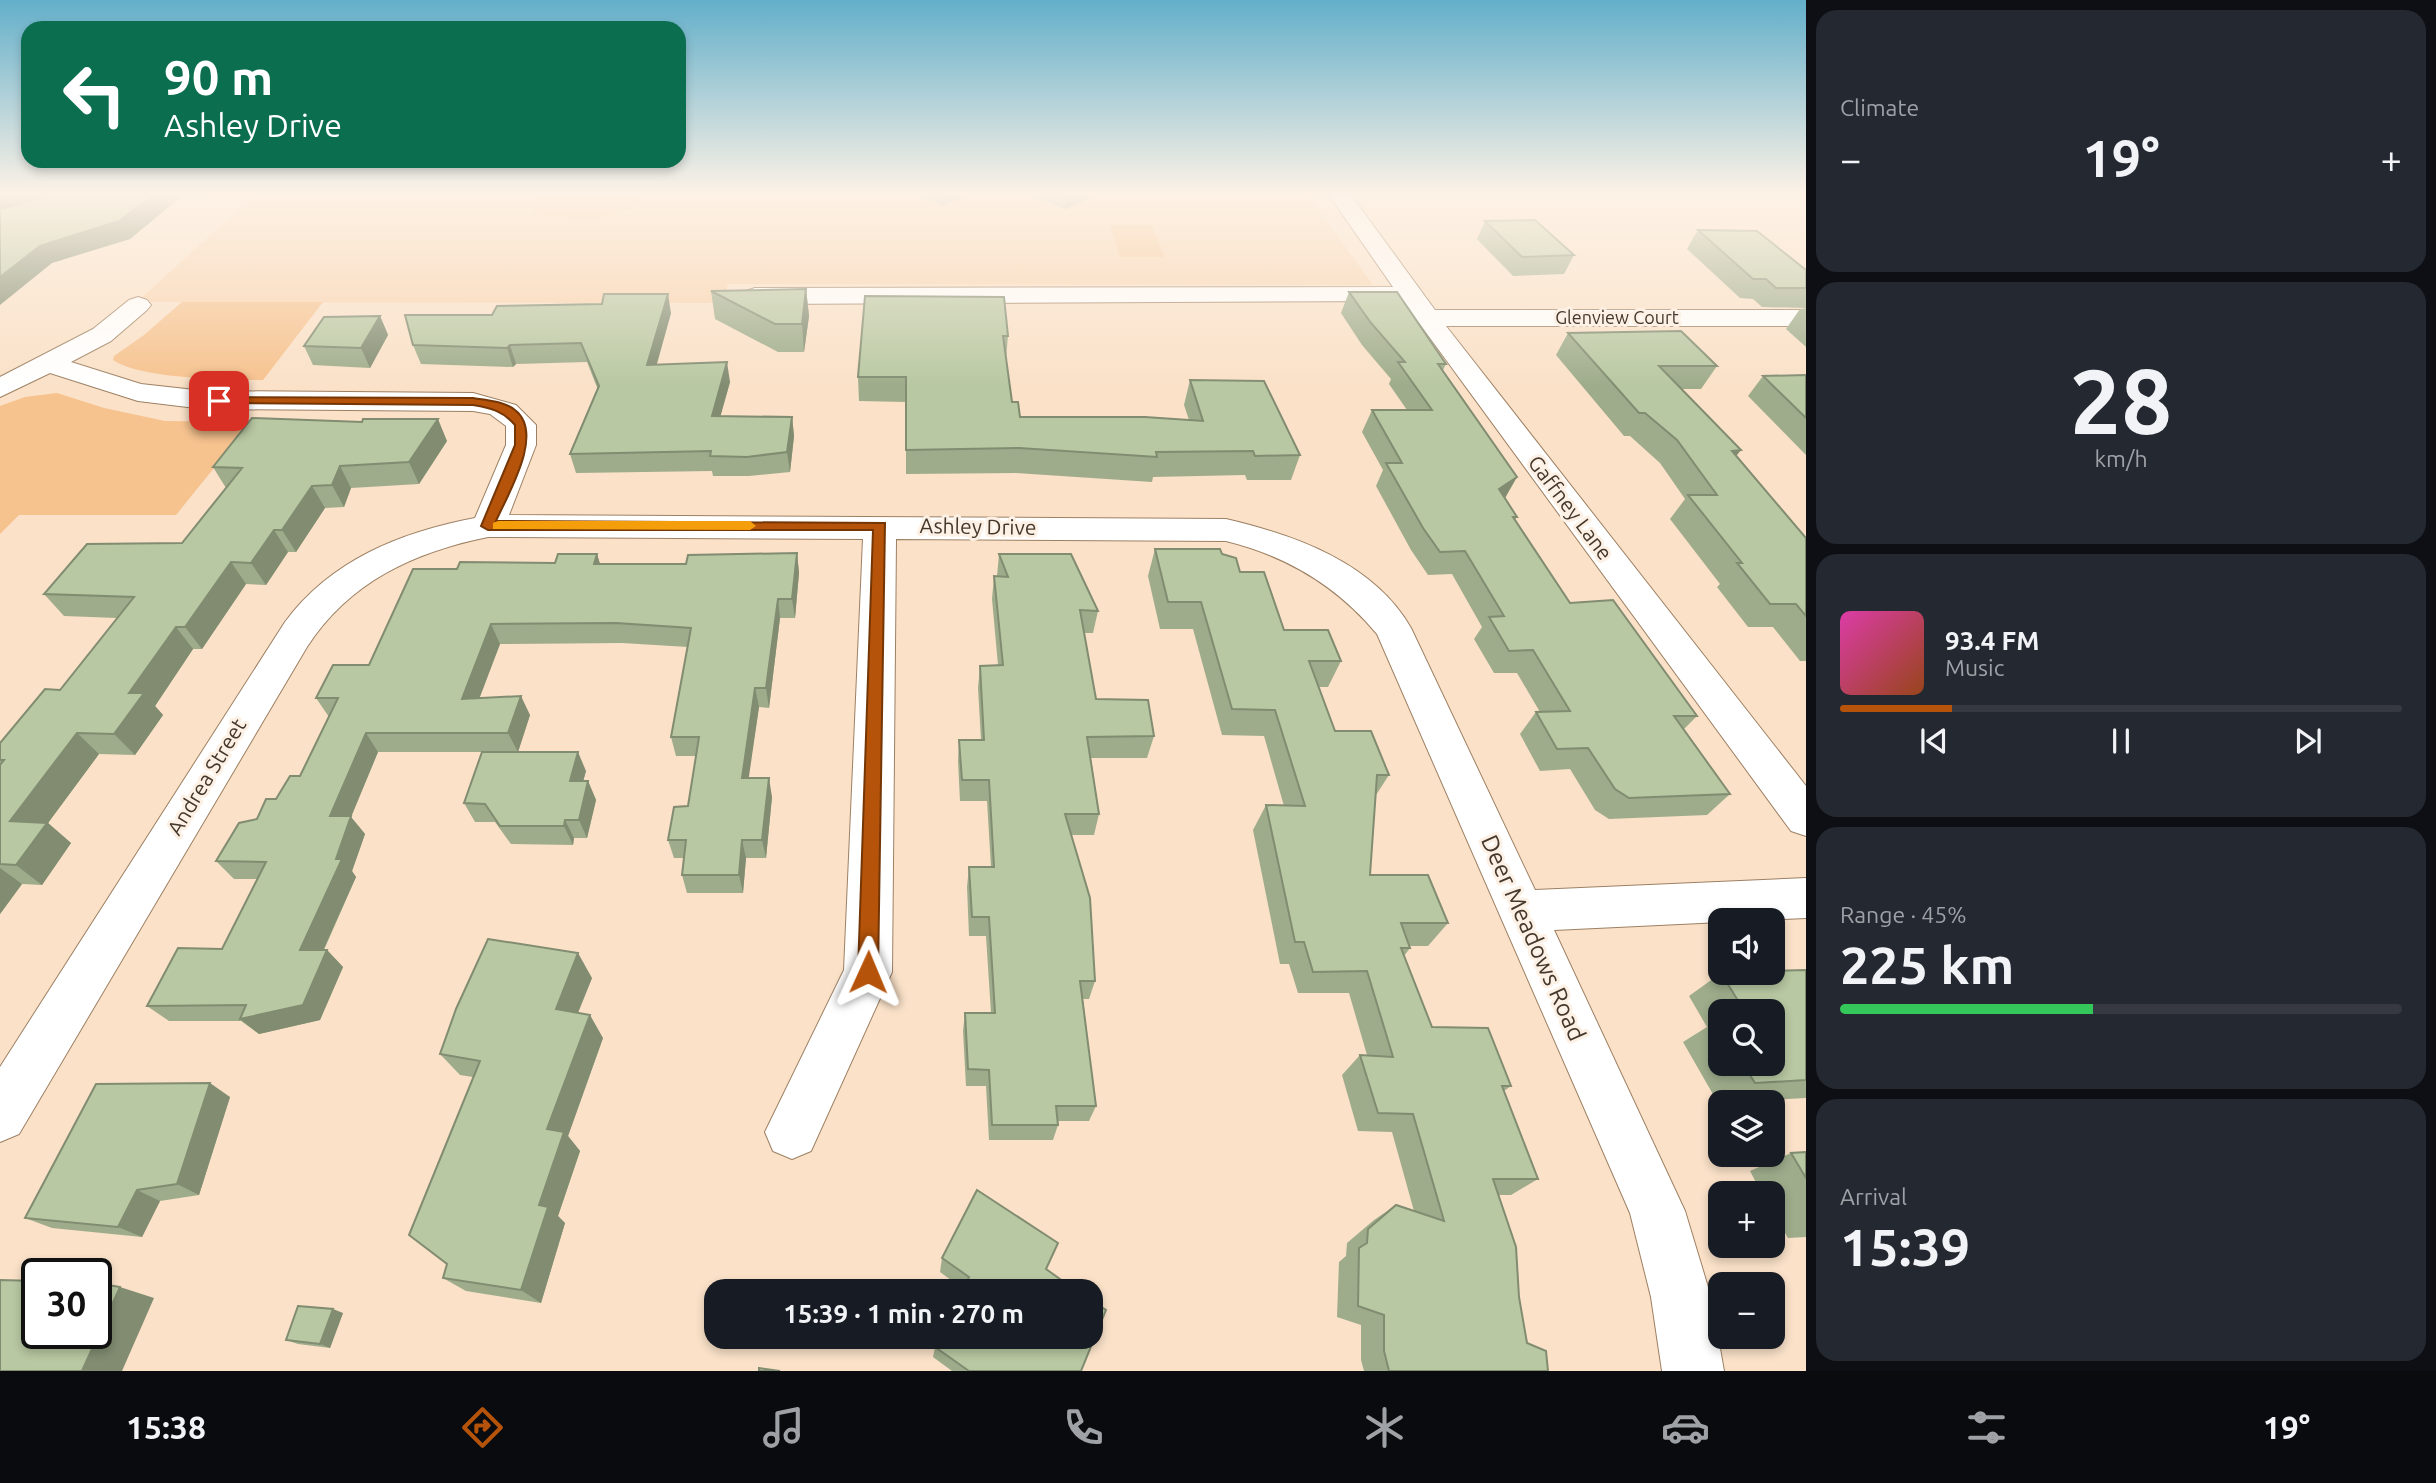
<!DOCTYPE html>
<meta charset="utf-8">
<style>
:root{--surface:#171b24;--page:#242831;--text:#f1f3f6;--muted:#9ea1a6;--line:#363941;--accent:#b45309}
body{margin:0;font-family:Ubuntu,sans-serif;background:var(--page);color:var(--text);height:100vh;display:flex;flex-direction:column;font-size:26px;white-space:nowrap}
*{box-sizing:border-box;margin:0}
p{font-size:23px;color:var(--muted)}
.icon{flex:none;width:38px;height:38px;fill:none;stroke:currentColor;stroke-width:2;stroke-linecap:round;stroke-linejoin:round}
.map{position:relative;flex:1;overflow:hidden}
.details{display:flex;flex-direction:column;gap:10px;padding:10px;background:#0d0f14;width:630px}
.details>*{flex:none}
.hud{position:absolute;left:21px;top:21px;width:665px;height:147px;border-radius:21px;box-shadow:0 4px 10px #0003;background:#0b6e4f;color:#fff;overflow:hidden}
.buttons{position:absolute;left:1708px;top:908px;display:grid;gap:14px}
.buttons a{display:grid;place-items:center;width:77px;height:77px;border-radius:14px;background:var(--surface);box-shadow:0 4px 10px #0003;font-size:35px}
.speed{position:absolute;left:21px;top:1258px;display:flex;gap:14px;font-size:35px;font-weight:700;text-align:center}
.speed>*{display:grid;place-content:center;width:91px;height:91px;border-radius:50%;background:var(--surface);box-shadow:0 4px 10px #0003;line-height:1}
.speed .limit{border:4px solid #111;border-radius:10px;background:#fff;color:#111}
.pin{position:absolute;display:grid;place-items:center;width:60px;height:60px;color:#fff;margin:-30px;border-radius:14px;box-shadow:0 4px 10px #0006}
.me{position:absolute;width:77px;margin:-38px;rotate:1deg;stroke-linejoin:round;filter:drop-shadow(0 0 5px #0008)}
.turn{display:flex;align-items:center;gap:24px;height:147px;padding:0 28px;font-size:32px}
.turn .icon{width:91px;height:91px;stroke-width:2.5}
.turn b{display:block;font-size:49px;line-height:60px}
.big{font-size:52px;font-weight:600;line-height:1.1}
.details .widget{flex:1;display:flex;flex-direction:column;justify-content:center;gap:10px;min-width:0;padding:0 24px;border-radius:21px;background:var(--page)}
.details .dial{align-items:center;gap:0}
.dial b{font-size:91px;line-height:1}
.song{display:flex;align-items:center;gap:21px}
.cover{width:84px;height:84px;border-radius:10px;background:linear-gradient(135deg,hsl(320 70% 55%),hsl(20 70% 35%))}
.played{height:7px;border-radius:4px;background:linear-gradient(90deg,var(--accent) 20%,var(--line) 20%)}
.keys{display:flex;justify-content:space-around;direction:ltr}
.heat{display:flex;justify-content:space-between;align-items:center;font-size:38px;direction:ltr}
.charge{height:10px;border-radius:5px;background:linear-gradient(90deg,#34c759 45%,var(--line) 0)}
.trip{position:absolute;left:704px;top:1279px;width:399px;height:70px;border-radius:21px;background:var(--surface);box-shadow:0 4px 10px #0003;font-weight:600;line-height:70px;text-align:center}
.dock{display:flex;height:112px;justify-content:space-around;align-items:center;background:#090b0e;color:var(--muted)}
.dock .icon{width:49px;height:49px}
.dock .current{color:var(--accent)}
.dock b{font-size:32px;color:var(--text)}
main{display:flex;flex:1;min-height:0}
.map>svg:first-child{display:block}
.built{fill:#f8d2ad}
.green{fill:#f6c28e}
.lines{fill:none;stroke-linecap:round;stroke-linejoin:round}
.minor-casing{stroke:#9d8063;stroke-width:2}
.minor{fill:#fff;fill-rule:evenodd}
.wall{fill:#9eac8b;fill-rule:evenodd}
.shaded-wall{fill:#818c71}
.building{fill:#b8c8a2;stroke:#818c71;stroke-width:2}
.route{fill:#b45309;stroke:#753606;stroke-width:2}
.slow{fill:#f59e0b}
.labels{text-anchor:middle;stroke-width:6;stroke-linejoin:round;paint-order:stroke}
.far-street-label{font-size:18px;fill:#44372b;stroke:#fdf0e4}
.street-label{font-size:21px;fill:#44372b;stroke:#fdf0e4}
.near-street-label{font-size:24px;fill:#44372b;stroke:#fdf0e4}
</style>
<main>
<div class="map">
<svg width="1806" height="1371" viewBox="0 0 1806 1371">
<rect width="100%" height="100%" fill="#fae1c8"/>
<polygon class="built" points="210,195 1308,195 1373,285 728,284 723,303 137,302 252,197"/>
<g class="green">
<path d="M541,195H641L642,196C625,227 570,217 540,216L533,213Z"/>
<polygon points="1110,225 1152,225 1164,257 1120,257"/>
<path d="M182,302H323L263,380C229,380 140,379 113,360L114,356L144,335Z"/>
<polygon points="57,393 104,408 165,421 251,422 176,515 19,515 0,534 0,406 25,397"/>
</g>
<g class="lines">
<g class="minor-casing">
<g id="minor">
<polygon points="1329,195 1351,195 1435,310 1806,310 1806,326 1446,326 1806,786 1806,836 1791,831 1403,301 755,304 746,301 742,296 746,291 755,288 1393,287"/>
<path d="M138,297L147,300L151,305L147,310L111,341L71,362L141,384L204,391L473,393L516,405L536,425V445L509,515L1226,519C1295,535 1374,563 1411,628L1535,890L1806,878V918L1554,930L1685,1211L1711,1297L1724,1371H1662L1651,1297L1630,1213L1377,634C1337,586 1287,556 1226,541L896,539L892,972L811,1151L792,1159L773,1151L765,1132L844,970L863,539L488,537C414,552 349,582 307,647L19,1134L0,1142V1067L285,622C331,560 401,532 475,518L506,445V426L490,414L473,411L204,409L138,401L50,373L0,397V377L93,329L129,300Z"/>
</g>
</g>
<use href="#minor" class="minor"/>
</g>
<g class="wall">
<polygon points="915,195 968,195 942,206"/>
<polygon points="1028,195 1095,195 1065,209"/>
<polygon points="1485,221 1574,255 1564,274 1513,276 1477,239"/>
<polygon points="1698,230 1806,270 1806,308 1762,307 1753,299 1740,298 1687,249"/>
<polygon points="806,289 809,316 804,352 778,352 715,319 711,291"/>
<polygon points="1349,292 1446,364 1443,370 1505,498 1517,517 1515,520 1570,603 1697,716 1684,729 1730,794 1707,815 1609,819 1595,810 1570,769 1540,771 1520,734 1536,712 1540,712 1517,673 1494,673 1474,639 1482,627 1452,574 1428,575 1411,550 1376,486 1383,470 1362,432 1372,410 1407,410 1389,384 1391,379 1362,345 1341,313"/>
<polygon points="865,296 1008,336 1006,359 1012,402 1020,417 1189,420 1184,405 1190,380 1300,455 1291,480 1247,480 1245,475 1153,477 1152,482 1016,473 906,474 906,402 859,401 858,377"/>
<polygon points="1806,308 1806,347 1786,329 1800,309"/>
<polygon points="671,313 657,364 730,382 720,416 792,417 794,436 790,472 749,476 713,476 712,471 576,473 570,454 598,390 587,362 516,364 513,367 421,364 413,345 492,315"/>
<polygon points="380,316 388,335 370,368 313,365 304,346"/>
<polygon points="1568,333 1717,366 1701,389 1681,389 1736,456 1806,538 1806,661 1800,661 1773,627 1748,627 1717,587 1720,584 1670,519 1685,499 1660,463 1630,436 1624,436 1556,355"/>
<polygon points="1806,375 1806,455 1748,396 1763,376"/>
<polygon points="447,441 419,484 351,488 344,507 325,508 296,552 288,552 266,585 246,584 202,649 193,649 155,706 163,715 135,755 99,754 48,823 71,843 42,885 22,884 0,914 0,743 60,690 117,618 64,616 44,594 182,543 226,488 213,467"/>
<polygon points="1155,549 1222,554 1240,572 1284,630 1341,661 1328,687 1318,687 1335,731 1389,775 1376,795 1370,875 1448,923 1428,946 1409,946 1410,948 1404,956 1432,1027 1511,1086 1504,1091 1538,1179 1511,1195 1498,1195 1519,1297 1527,1343 1548,1371 1364,1371 1361,1360 1361,1325 1337,1317 1339,1262 1346,1256 1347,1243 1374,1220 1396,1205 1414,1211 1392,1132 1358,1131 1342,1075 1360,1055 1367,1055 1349,993 1298,993 1289,964 1280,964 1253,830 1266,805 1284,806 1264,736 1222,735 1193,629 1160,629 1148,576"/>
<polygon points="797,553 799,573 795,618 780,618 769,708 759,707 748,778 772,797 766,858 746,858 743,893 687,893 682,875 684,858 674,858 668,840 688,806 696,756 676,756 671,737 688,647 622,643 500,644 479,698 530,715 518,752 586,771 583,781 588,781 596,800 587,838 574,838 573,845 511,844 495,822 475,822 464,803 482,752 378,752 351,817 365,834 352,871 356,877 324,950 327,950 343,967 320,1020 259,1034 241,1021 169,1021 147,1006 222,949 258,879 234,879 216,861 300,776 329,717 316,698 369,665 457,569 555,563 597,554 600,564 686,564"/>
<polygon points="999,554 1098,611 1093,633 1084,633 1096,699 1154,736 1147,758 1091,758 1099,814 1094,835 1071,835 1095,981 1089,999 1083,999 1096,1106 1089,1121 1058,1121 1058,1125 1053,1140 989,1140 986,1086 966,1086 963,1031 965,1013 991,1013 986,936 969,936 967,887 969,867 991,867 987,801 960,801 958,761 959,740 981,740 978,688 980,666 998,665 992,599 994,576 997,576"/>
<path d="M1806,970V1098L1718,1103L1683,1042L1707,1027L1689,996L1721,973ZM1720,1012H1773V1064H1720Z"/>
<polygon points="592,978 578,1013 603,1038 568,1136 580,1151 558,1216 565,1223 541,1303 466,1291 443,1278 447,1264 473,1077 460,1075 440,1054"/>
<polygon points="230,1097 199,1195 160,1201 142,1237 52,1228 25,1218"/>
<polygon points="1806,1152 1806,1237 1788,1238 1773,1212 1773,1194 1762,1194 1750,1171 1791,1153"/>
<polygon points="1058,1243 963,1289 940,1272 942,1258"/>
<polygon points="343,1313 330,1348 298,1344 286,1340"/>
<polygon points="935,1347 1081,1371 952,1371 933,1357"/>
</g>
<g class="shaded-wall">
<polygon points="0,195 48,195 0,211"/>
<polygon points="154,195 180,195 181,197 130,239 52,263 0,305 0,277 40,246"/>
<polygon points="942,195 968,195 942,206"/>
<polygon points="1067,195 1095,195 1065,209"/>
<polygon points="806,289 809,316 804,352 802,324"/>
<polygon points="668,294 671,313 651,384 647,365"/>
<polygon points="380,316 388,335 370,368 361,348"/>
<polygon points="510,345 516,364 513,367 507,348"/>
<polygon points="727,362 730,382 715,436 712,416"/>
<polygon points="792,417 794,436 790,472 787,452"/>
<polygon points="438,419 447,441 419,484 409,462"/>
<polygon points="1741,450 1723,473 1732,451"/>
<polygon points="340,466 351,488 344,507 332,485"/>
<polygon points="1517,477 1504,500 1499,489"/>
<polygon points="312,486 325,508 296,552 282,530"/>
<polygon points="274,530 288,552 266,585 251,563"/>
<polygon points="797,553 799,573 795,618 792,599"/>
<polygon points="597,554 603,574 594,564"/>
<polygon points="231,562 246,584 202,649 185,627"/>
<polygon points="778,599 780,618 769,708 766,688"/>
<polygon points="491,624 500,644 472,718 462,699"/>
<polygon points="176,627 193,649 155,706 163,715 135,755 114,734 129,693"/>
<polygon points="755,688 759,707 746,797 742,778"/>
<polygon points="521,696 530,715 518,752 508,733"/>
<polygon points="77,733 99,754 48,823 71,843 42,885 16,865 10,821"/>
<polygon points="366,733 378,752 351,817 365,834 352,871 356,877 316,966 300,950 336,859 330,816"/>
<polygon points="578,752 586,771 578,800 570,781"/>
<polygon points="769,778 772,797 766,858 762,840"/>
<polygon points="588,781 596,800 587,838 579,820"/>
<polygon points="565,820 574,838 573,845 564,826"/>
<polygon points="742,840 746,858 743,893 739,875"/>
<polygon points="0,868 22,884 0,914"/>
<polygon points="327,950 343,967 320,1020 259,1034 240,1019"/>
<polygon points="578,953 592,978 570,1032 556,1009"/>
<polygon points="590,1015 603,1038 568,1136 580,1151 558,1216 565,1223 541,1303 521,1290 539,1205 547,1129"/>
<polygon points="210,1083 230,1097 199,1195 177,1184"/>
<polygon points="137,1190 160,1201 142,1237 118,1227"/>
<polygon points="120,1287 154,1298 122,1371 82,1371"/>
<polygon points="333,1309 343,1313 330,1348 320,1344"/>
</g>
<g class="building">
<polygon points="52,195 154,195 119,221 40,246 0,277 0,209 47,197"/>
<polygon points="1535,220 1574,255 1522,257 1485,221"/>
<polygon points="1698,230 1757,231 1806,270 1806,288 1776,288 1766,279 1753,279"/>
<polygon points="806,289 802,324 775,324 711,291"/>
<polygon points="1349,292 1397,292 1446,364 1438,364 1517,477 1499,489 1517,517 1513,517 1570,603 1613,600 1697,716 1674,716 1730,794 1629,798 1615,789 1588,748 1557,749 1536,712 1570,711 1533,650 1509,651 1489,617 1504,616 1465,551 1440,552 1423,528 1386,463 1402,463 1372,410 1432,410 1398,362 1405,362 1371,323"/>
<polygon points="604,294 668,294 647,365 727,362 712,416 792,417 787,452 747,457 710,456 711,451 570,454 599,386 581,343 510,345 507,348 413,345 405,315 492,315 497,306 602,304"/>
<polygon points="865,296 1004,297 1008,336 1003,336 1012,402 1018,402 1020,417 1145,417 1203,421 1190,380 1264,381 1300,455 1255,456 1253,451 1156,452 1157,457 1019,448 906,450 906,377 858,377"/>
<polygon points="380,316 361,348 304,346 324,317"/>
<polygon points="1681,331 1717,366 1659,366 1741,450 1732,451 1806,538 1806,616 1796,604 1770,604 1737,563 1742,563 1688,495 1717,495 1677,440 1645,413 1639,413 1568,333"/>
<polygon points="1806,375 1806,418 1763,376"/>
<polygon points="252,418 362,422 363,419 438,419 409,462 340,466 332,485 312,486 282,530 274,530 251,563 231,562 185,627 176,627 129,693 144,693 114,734 77,733 10,821 47,823 16,865 0,864 0,765 4,760 0,760 0,743 45,689 60,690 134,597 44,594 87,544 182,543 242,468 213,467"/>
<polygon points="1155,549 1220,549 1222,554 1236,558 1240,572 1264,572 1284,630 1328,630 1341,661 1309,661 1335,731 1371,731 1389,775 1377,775 1370,875 1428,875 1448,923 1401,923 1410,948 1401,948 1432,1027 1488,1028 1511,1086 1502,1086 1538,1179 1493,1179 1516,1247 1519,1297 1527,1343 1546,1351 1548,1371 1389,1371 1384,1351 1384,1315 1358,1306 1359,1248 1367,1243 1368,1229 1396,1205 1444,1221 1413,1114 1378,1113 1360,1055 1393,1057 1367,971 1313,972 1304,942 1295,942 1266,805 1305,806 1275,710 1232,709 1201,602 1168,602"/>
<polygon points="797,553 792,599 778,599 766,688 755,688 742,778 769,778 762,840 742,840 739,875 682,875 686,840 668,840 674,807 688,806 699,737 671,737 691,628 616,623 491,624 462,699 521,696 508,733 366,733 330,816 351,816 336,859 342,859 300,950 327,950 303,1005 240,1019 246,1005 147,1006 178,948 222,949 266,862 216,861 239,823 257,819 266,799 276,799 290,776 300,776 338,698 316,698 333,665 369,665 413,569 457,569 460,562 555,563 558,554 597,554 594,564 686,564 688,555"/>
<polygon points="999,554 1071,554 1098,611 1080,610 1096,699 1148,700 1154,736 1087,737 1099,814 1065,814 1090,898 1095,981 1080,981 1096,1106 1056,1106 1058,1125 992,1125 989,1070 968,1069 965,1013 995,1013 989,917 972,917 969,867 994,867 989,780 962,780 959,740 984,740 980,666 1003,665 994,576 1008,577"/>
<polygon points="482,752 578,752 570,781 588,781 579,820 565,820 564,826 500,826 485,804 464,803"/>
<polygon points="488,939 578,953 556,1009 590,1015 547,1129 564,1132 539,1205 548,1207 521,1290 443,1278 447,1264 409,1235 480,1061 440,1054 456,1009"/>
<polygon points="1806,970 1806,1080 1755,1083 1743,1064 1773,1064 1773,1012 1745,1012 1721,973 1773,973 1773,971"/>
<polygon points="210,1083 177,1184 137,1190 118,1227 25,1218 96,1084"/>
<polygon points="1806,1152 1806,1178 1791,1153"/>
<polygon points="977,1190 1058,1243 1046,1269 1078,1292 962,1292 969,1277 942,1258"/>
<polygon points="0,1280 37,1281 37,1334 96,1334 96,1283 120,1287 82,1371 0,1371"/>
<polygon points="1090,1300 1106,1310 1081,1371 969,1371 935,1347 940,1337 1090,1337"/>
<polygon points="298,1306 333,1309 320,1344 286,1340"/>
<polygon points="759,1368 780,1371 759,1371"/>
</g>
<linearGradient id="sky" x2="0" y2="1"><stop stop-color="#63afca"/><stop offset="0.5" stop-color="#fdf2e6"/><stop offset="1" stop-color="#fdf2e6" stop-opacity="0"/></linearGradient>
<rect width="1806" height="387" fill="url(#sky)"/>
<path class="route" d="M219,397L473,398C486,400 504,401 515,410C545,433 508,494 496,521L885,523L878,972L875,979L868,982L861,979L858,972L873,530H488L481,526L515,445V425C503,411 491,408 473,405L215,403V398Z"/>
<polygon class="slow" points="498,521 750,521 756,526 750,530 493,529 493,523"/>
<g class="labels">
<g class="far-street-label">
<text x="1617" y="324">Glenview Court</text>
</g>
<g class="street-label">
<text transform="translate(1570 508) rotate(53)" y="7">Gaffney Lane</text>
<text transform="translate(978 527) rotate(1)" y="7">Ashley Drive</text>
<text transform="translate(207 777) rotate(-59)" y="7">Andrea Street</text>
</g>
<g class="near-street-label">
<text transform="translate(1533 938) rotate(66)" y="8">Deer Meadows Road</text>
</g>
</g>
</svg>
<div class="buttons">
<a><svg class="icon" aria-label="sound" viewBox="0 0 24 24"><path d="M4 9h4l5-4v14l-5-4H4zM17 9q2 3 0 6"/></svg></a>
<a><svg class="icon" aria-label="search" viewBox="0 0 24 24"><circle cx="10" cy="10" r="6"/><path d="M15 15l6 6"/></svg></a>
<a><svg class="icon" aria-label="layers" viewBox="0 0 24 24"><path d="M12 4l9 5-9 5-9-5zM3 14l9 5 9-5"/></svg></a>
<a>+</a>
<a>−</a>
</div>
<div class="speed"><div class="limit">30</div></div>
<div class="pin" style="left:219px;top:401px;background:#d93025"><svg class="icon" aria-label="arrive" viewBox="0 0 24 24"><path d="M6 21V4h12l-3 4 3 4H6"/></svg></div>
<svg class="me" style="left:868px;top:972px" viewBox="-20 -20 40 40"><path d="M0-17L14 15 0 8-14 15z" fill="#b45309" stroke="#fff" stroke-width="4"/></svg>
<div class="trip">15:39 · 1 min · 270 m</div>
<div class="hud">
<div class="turn"><svg class="icon" aria-label="left" viewBox="0 0 24 24"><path d="M17 20v-9H6M10 6l-5 5 5 5"/></svg><div><b>90 m</b>Ashley Drive</div></div>
</div>
</div>
<section class="details">
<div class="widget"><p>Climate</p>
<div class="heat"><a>−</a><b class="big">19°</b><a>+</a></div>
</div>
<div class="widget dial"><b>28</b><p>km/h</p></div>
<div class="widget">
<div class="song"><i class="cover"></i><div><b>93.4 FM</b><p>Music</p></div></div>
<div class="played"></div>
<div class="keys"><svg class="icon" aria-label="previous" viewBox="0 0 24 24"><path d="M18 5L8 12l10 7zM5 5v14"/></svg><svg class="icon" aria-label="pause" viewBox="0 0 24 24"><path d="M8 5v14M16 5v14"/></svg><svg class="icon" aria-label="next" viewBox="0 0 24 24"><path d="M6 5l10 7-10 7zM19 5v14"/></svg></div>
</div>
<div class="widget"><p>Range · 45%</p><b class="big">225 km</b><div class="charge"></div></div>
<div class="widget"><p>Arrival</p><b class="big">15:39</b></div>
</section>
</main>
<nav class="dock">
<b>15:38</b>
<svg class="icon current" aria-label="directions" viewBox="0 0 24 24"><path d="M12 3l9 9-9 9-9-9zM9 14v-3h6M13 9l2 2-2 2"/></svg>
<svg class="icon" aria-label="music" viewBox="0 0 24 24"><path d="M9 18V5l10-2v13"/><circle cx="6" cy="18" r="3"/><circle cx="16" cy="16" r="3"/></svg>
<svg class="icon" aria-label="phone" viewBox="0 0 24 24"><path d="M5 4h4l2 5-3 2q2 4 5 5l2-3 5 2v4C11 20 4 13 5 4z"/></svg>
<svg class="icon" aria-label="climate" viewBox="0 0 24 24"><path d="M12 3v18M4 7l16 10M4 17L20 7"/></svg>
<svg class="icon" aria-label="car" viewBox="0 0 24 24"><path d="M5 17H2v-5l4-1 3-4h7l3 4 3 1v5h-3M9 17h6M6 11h13"/><circle cx="7" cy="17" r="2"/><circle cx="17" cy="17" r="2"/></svg>
<svg class="icon" aria-label="filters" viewBox="0 0 24 24"><path d="M4 7h16M4 17h16"/><circle cx="9" cy="7" r="2"/><circle cx="15" cy="17" r="2"/></svg>
<b>19°</b>
</nav>
